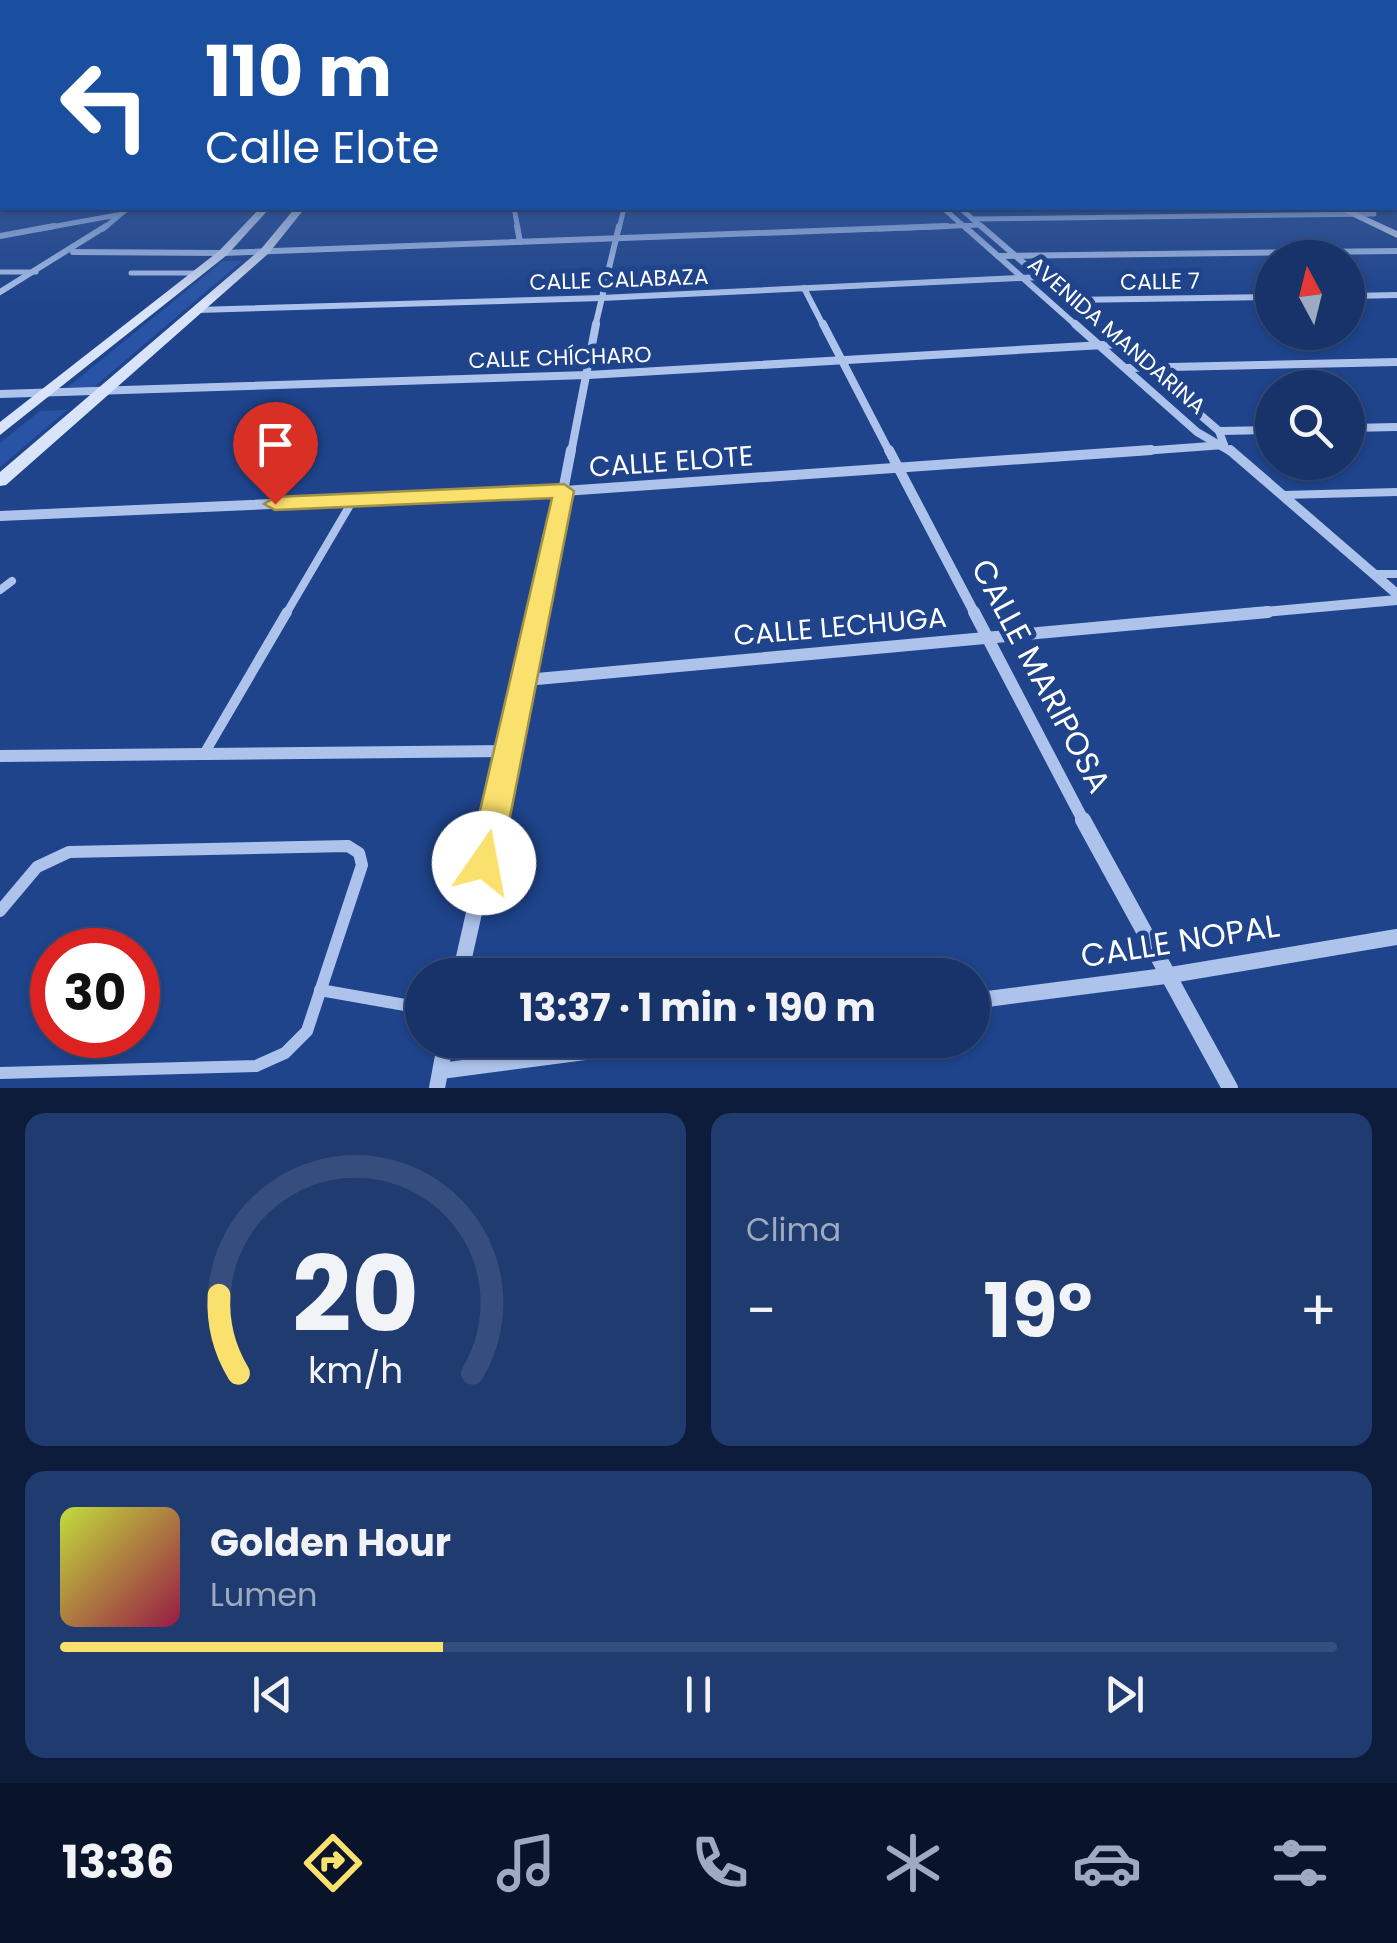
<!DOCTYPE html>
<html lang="es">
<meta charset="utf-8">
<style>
:root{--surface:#173369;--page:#203b6f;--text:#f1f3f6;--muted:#9eaac0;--line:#364e7d;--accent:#fae06d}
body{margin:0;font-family:Poppins,sans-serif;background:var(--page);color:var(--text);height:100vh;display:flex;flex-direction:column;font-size:38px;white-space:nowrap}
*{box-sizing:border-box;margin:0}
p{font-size:32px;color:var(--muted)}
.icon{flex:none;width:55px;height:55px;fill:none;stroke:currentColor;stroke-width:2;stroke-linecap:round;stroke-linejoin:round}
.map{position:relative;height:1088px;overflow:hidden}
.details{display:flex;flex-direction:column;gap:25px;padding:25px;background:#0d1c3a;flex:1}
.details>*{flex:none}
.banner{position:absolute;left:0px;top:0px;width:1398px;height:210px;box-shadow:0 2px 8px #0004,0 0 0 2px var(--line);background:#1a4fa0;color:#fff;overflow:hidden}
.needle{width:65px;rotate:353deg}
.tools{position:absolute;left:1255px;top:240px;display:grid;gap:20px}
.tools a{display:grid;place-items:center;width:110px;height:110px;border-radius:50%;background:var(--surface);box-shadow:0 2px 8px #0004,0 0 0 2px var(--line);font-size:50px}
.speed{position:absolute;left:30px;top:928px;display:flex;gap:20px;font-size:50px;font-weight:700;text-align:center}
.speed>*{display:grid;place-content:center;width:130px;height:130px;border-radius:50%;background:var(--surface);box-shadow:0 2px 8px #0004,0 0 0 2px var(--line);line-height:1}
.speed .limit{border:15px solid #d22;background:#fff;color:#111}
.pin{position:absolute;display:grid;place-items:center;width:85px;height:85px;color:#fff;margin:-102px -42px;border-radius:50% 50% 50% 0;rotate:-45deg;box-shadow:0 0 10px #0007}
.pin .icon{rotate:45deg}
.me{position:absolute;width:110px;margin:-55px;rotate:12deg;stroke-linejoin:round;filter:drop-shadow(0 0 8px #0008)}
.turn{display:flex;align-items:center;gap:35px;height:210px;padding:0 40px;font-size:45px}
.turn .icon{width:130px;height:130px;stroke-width:2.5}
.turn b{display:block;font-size:70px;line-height:85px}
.big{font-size:75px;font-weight:700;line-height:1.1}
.details .card{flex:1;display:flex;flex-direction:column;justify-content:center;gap:15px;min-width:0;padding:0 35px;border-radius:20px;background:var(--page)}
.details .dial{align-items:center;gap:0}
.dial svg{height:260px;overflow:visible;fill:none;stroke:var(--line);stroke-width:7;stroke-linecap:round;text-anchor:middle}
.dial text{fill:var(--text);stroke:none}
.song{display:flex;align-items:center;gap:30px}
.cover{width:120px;height:120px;border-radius:15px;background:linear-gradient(135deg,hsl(70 70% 55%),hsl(340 70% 35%))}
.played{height:10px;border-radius:5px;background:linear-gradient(90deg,var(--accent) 30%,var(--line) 30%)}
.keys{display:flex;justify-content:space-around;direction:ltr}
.heat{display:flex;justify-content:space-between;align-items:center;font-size:55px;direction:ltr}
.details .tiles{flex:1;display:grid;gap:25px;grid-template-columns:1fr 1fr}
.card:last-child{grid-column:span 2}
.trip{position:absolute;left:405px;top:958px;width:585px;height:100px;border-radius:50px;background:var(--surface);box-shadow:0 2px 8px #0004,0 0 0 2px var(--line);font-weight:700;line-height:100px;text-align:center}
.menu{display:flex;height:160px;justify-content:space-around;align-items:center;background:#09142a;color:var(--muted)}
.menu .icon{width:70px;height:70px}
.menu .current{color:var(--accent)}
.menu b{font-size:45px;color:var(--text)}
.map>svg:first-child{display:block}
.green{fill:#2954a5}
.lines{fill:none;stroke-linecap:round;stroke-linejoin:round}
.lane-far3{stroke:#adc3ec;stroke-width:5}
.lane-far2{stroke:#adc3ec;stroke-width:8}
.lane-far1{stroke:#adc3ec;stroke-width:10}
.lane{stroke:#adc3ec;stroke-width:12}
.street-far5{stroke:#adc3ec;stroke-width:5}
.street-far4{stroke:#adc3ec;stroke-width:6}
.street-far3{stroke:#adc3ec;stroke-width:8}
.street-far2{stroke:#adc3ec;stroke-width:10}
.street-far1{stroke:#adc3ec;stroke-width:12}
.street{stroke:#adc3ec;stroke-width:16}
.secondary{fill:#d9e3f9;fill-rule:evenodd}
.primary{fill:#f2f6ff;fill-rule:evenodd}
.route{fill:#fae06d;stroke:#a29247;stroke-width:2.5}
.labels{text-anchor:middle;stroke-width:10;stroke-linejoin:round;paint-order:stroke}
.far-street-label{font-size:22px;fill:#fff;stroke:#1f448c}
.street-label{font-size:28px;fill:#fff;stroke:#1f448c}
.near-street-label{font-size:32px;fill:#fff;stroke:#1f448c}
</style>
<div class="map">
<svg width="1397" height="1088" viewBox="0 0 1397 1088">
<rect width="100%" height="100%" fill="#1f448c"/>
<g class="green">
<polygon points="223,261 242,261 94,387 68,387"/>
<polygon points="67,410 0,467 0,443 40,411"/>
</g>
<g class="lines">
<g class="lane-far3">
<polyline points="0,272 36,272"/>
<polyline points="131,273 198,273"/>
</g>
<g class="lane-far2">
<polyline points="1283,495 1397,492"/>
<polyline points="1374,574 1397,574"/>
<polyline points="0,590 12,581"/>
<polyline points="286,614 353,500"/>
</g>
<polyline class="lane-far1" points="204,754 287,612"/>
<g class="lane">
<polyline points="0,911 37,867 69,852 348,846 359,853 362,865 307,1031 285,1053 256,1066 0,1073"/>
<polyline points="320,990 422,1008"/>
</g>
<g class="street-far5">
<polyline points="514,208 518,229"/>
<polyline points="943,208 967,229"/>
<polyline points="960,208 984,229"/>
<polyline points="972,219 1374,214"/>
<polyline points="40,229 117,215"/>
<polyline points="103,229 128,208"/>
<polyline points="619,229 624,208"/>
<polyline points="879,229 980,225"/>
</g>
<g class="street-far4">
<polyline points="517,226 520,242"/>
<polyline points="964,226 1078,327"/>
<polyline points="981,226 1098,327"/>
<polyline points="0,236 54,226"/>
<polyline points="73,252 223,253 947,226"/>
<polyline points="998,256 1397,251"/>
<polyline points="804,288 824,327"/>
<polyline points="0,292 106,226"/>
<polyline points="1348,296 1397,295"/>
<polyline points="1069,300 1272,297"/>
<polyline points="198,310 601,298 1041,277"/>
<polyline points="595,327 619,226"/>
</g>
<g class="street-far3">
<polyline points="823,324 890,453"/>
<polyline points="1075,324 1197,432 1233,453"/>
<polyline points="1095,324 1219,431 1224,445"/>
<polyline points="1126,368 1397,362"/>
<polyline points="0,394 588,375 1121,344"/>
<polyline points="1348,428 1397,427"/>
<polyline points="1219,431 1272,430"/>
<polyline points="571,453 596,324"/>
<polyline points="1115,453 1224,445"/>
</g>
<g class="street-far2">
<polyline points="889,450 975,614"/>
<polyline points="1230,450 1397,594"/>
<polyline points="0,516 564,491 1151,450"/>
<polyline points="539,614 571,450"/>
<polyline points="1241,614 1397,600"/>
</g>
<g class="street-far1">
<polyline points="974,612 1084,822"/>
<polyline points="526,680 1268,612"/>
<polyline points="0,756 509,751"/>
<polyline points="494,822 539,612"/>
</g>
<g class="street">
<polyline points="1083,820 1230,1088"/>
<polyline points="460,975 495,820"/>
<polyline points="972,1001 1165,976 1397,937"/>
<polyline points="441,1071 676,1040"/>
<polyline points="437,1088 446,1040"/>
</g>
<g class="secondary">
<rect x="1395" y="151" width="2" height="5"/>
<rect x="0" y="173" width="2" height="6"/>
<polygon points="260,208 270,208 227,255 0,435 0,422 219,251"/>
<polygon points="295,208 305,208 269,253 6,485 0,486 0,472 261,249"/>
<polygon points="1335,208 1347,208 1397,231 1397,238"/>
</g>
<rect class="primary" x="0" y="167" width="2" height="6"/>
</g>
<linearGradient id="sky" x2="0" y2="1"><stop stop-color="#11254d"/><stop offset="0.5" stop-color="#3c5c99"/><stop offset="1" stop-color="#3c5c99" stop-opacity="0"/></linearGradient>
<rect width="1397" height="304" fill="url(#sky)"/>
<polygon class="route" points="564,484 574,491 501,863 496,874 484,878 473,874 468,863 552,498 275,510 264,504 275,497"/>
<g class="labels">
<g class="far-street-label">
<text transform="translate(619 279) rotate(-2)" y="8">CALLE CALABAZA</text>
<text transform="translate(1160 281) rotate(-1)" y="8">CALLE 7</text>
<text transform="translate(1117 335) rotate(41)" y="8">AVENIDA MANDARINA</text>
<text transform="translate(560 357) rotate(-2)" y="8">CALLE CHÍCHARO</text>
</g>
<g class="street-label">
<text transform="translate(671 461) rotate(-4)" y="10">CALLE ELOTE</text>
<text transform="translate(840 626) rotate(-5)" y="10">CALLE LECHUGA</text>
</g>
<g class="near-street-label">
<text transform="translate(1041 676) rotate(62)" y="11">CALLE MARIPOSA</text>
<text transform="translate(1180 941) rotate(-9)" y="11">CALLE NOPAL</text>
</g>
</g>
</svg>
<div class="tools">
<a><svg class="needle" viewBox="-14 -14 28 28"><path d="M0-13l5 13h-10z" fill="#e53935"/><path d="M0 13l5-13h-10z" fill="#9eaac0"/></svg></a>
<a><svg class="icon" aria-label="search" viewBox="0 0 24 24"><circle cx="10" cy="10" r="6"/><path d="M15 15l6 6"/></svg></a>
</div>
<div class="speed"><div class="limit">30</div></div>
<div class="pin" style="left:275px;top:504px;background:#d93025"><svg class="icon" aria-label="arrive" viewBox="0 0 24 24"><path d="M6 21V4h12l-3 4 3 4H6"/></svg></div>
<svg class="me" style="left:484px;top:863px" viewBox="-20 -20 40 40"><circle r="19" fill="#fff"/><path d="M0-13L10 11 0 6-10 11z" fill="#fae06d"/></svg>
<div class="trip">13:37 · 1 min · 190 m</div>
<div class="banner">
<div class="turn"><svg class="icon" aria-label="left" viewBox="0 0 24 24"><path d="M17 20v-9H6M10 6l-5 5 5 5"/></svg><div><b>110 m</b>Calle Elote</div></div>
</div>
</div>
<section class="details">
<div class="tiles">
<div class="card dial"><svg viewBox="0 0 100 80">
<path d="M14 69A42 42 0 1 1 86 69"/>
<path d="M14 69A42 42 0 0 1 8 45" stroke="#fae06d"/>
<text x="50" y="56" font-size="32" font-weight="700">20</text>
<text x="50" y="72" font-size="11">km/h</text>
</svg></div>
<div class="card"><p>Clima</p>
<div class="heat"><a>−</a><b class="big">19°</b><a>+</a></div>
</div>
<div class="card">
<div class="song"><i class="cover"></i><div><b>Golden Hour</b><p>Lumen</p></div></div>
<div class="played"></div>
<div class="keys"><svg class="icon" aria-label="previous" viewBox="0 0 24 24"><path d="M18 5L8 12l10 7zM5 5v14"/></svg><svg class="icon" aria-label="pause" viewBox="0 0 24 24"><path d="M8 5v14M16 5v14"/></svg><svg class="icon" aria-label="next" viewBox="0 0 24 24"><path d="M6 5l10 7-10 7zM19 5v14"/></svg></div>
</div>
</div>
</section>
<nav class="menu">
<b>13:36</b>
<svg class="icon current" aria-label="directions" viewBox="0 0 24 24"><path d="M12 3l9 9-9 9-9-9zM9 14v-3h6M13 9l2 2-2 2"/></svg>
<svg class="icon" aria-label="music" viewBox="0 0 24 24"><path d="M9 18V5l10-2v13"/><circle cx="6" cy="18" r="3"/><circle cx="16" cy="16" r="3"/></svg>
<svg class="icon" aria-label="phone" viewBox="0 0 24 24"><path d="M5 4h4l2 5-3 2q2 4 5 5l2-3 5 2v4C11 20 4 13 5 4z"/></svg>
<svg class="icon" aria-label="climate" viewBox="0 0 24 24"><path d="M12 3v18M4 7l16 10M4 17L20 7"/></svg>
<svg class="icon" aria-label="car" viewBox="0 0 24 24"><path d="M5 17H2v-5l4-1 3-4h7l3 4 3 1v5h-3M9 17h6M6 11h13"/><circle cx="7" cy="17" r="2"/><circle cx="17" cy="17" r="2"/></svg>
<svg class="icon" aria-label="filters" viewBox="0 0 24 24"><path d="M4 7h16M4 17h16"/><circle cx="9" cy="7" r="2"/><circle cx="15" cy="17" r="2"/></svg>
</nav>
